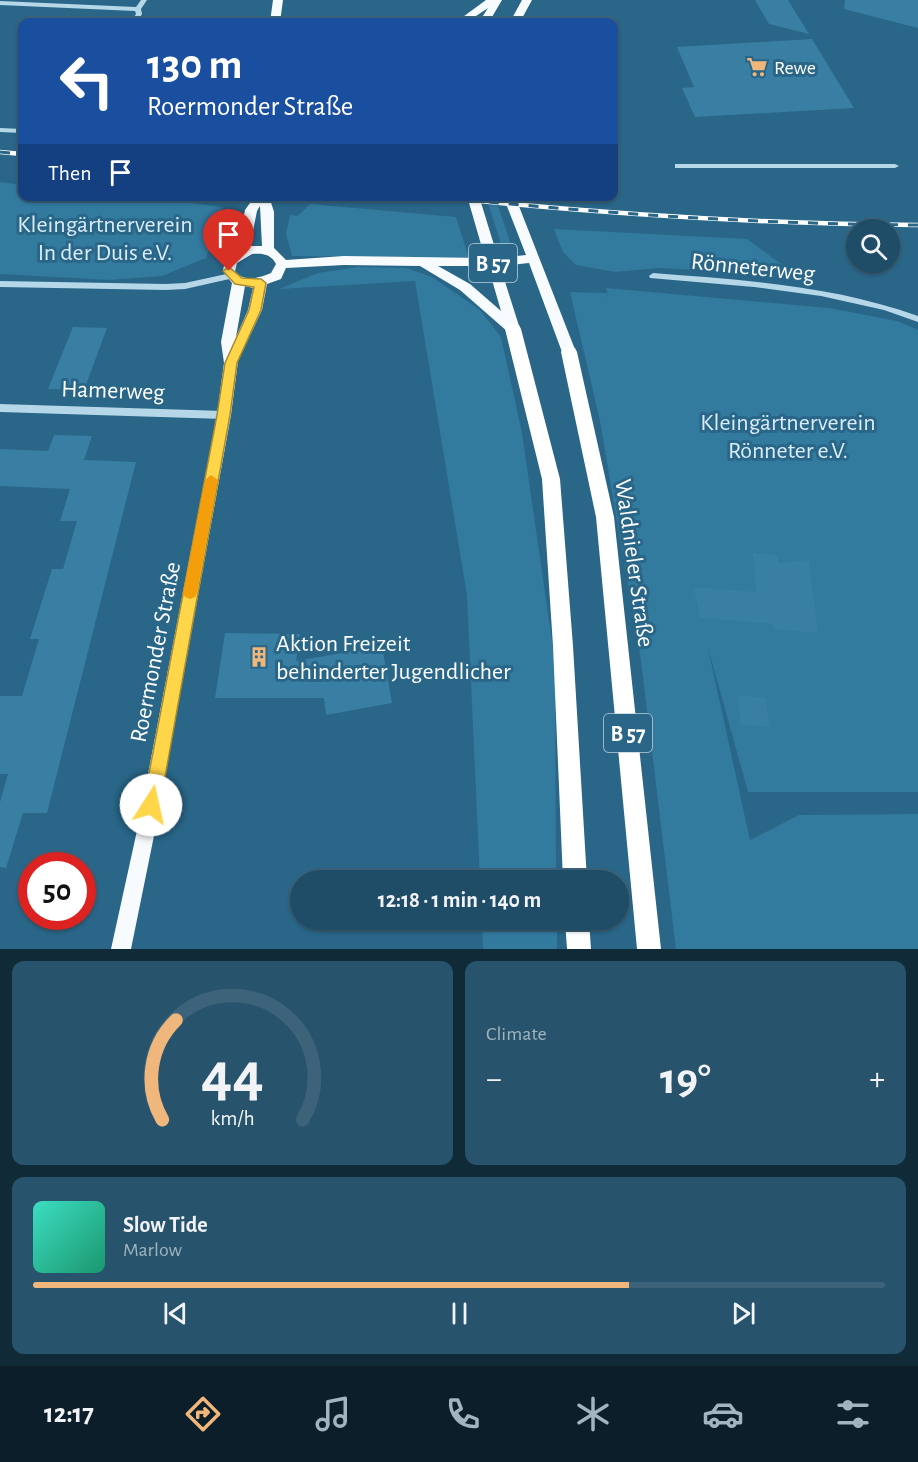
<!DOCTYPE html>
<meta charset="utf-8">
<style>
:root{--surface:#1f4c66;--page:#27536c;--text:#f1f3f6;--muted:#a1b4bf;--line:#3c637a;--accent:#f0b77c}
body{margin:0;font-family:"Alegreya Sans",sans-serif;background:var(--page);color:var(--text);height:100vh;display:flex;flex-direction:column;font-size:22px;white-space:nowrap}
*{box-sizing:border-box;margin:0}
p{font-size:20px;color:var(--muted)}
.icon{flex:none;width:33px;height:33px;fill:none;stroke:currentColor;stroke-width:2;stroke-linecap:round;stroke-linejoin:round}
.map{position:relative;height:949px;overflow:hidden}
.details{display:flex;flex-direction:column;gap:12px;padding:12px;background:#112a38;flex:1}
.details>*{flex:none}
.guide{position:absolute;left:18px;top:18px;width:600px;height:183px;border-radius:12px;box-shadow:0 2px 4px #0004,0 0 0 2px var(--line);background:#1a4fa0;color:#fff;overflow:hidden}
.controls{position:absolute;left:846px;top:219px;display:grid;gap:12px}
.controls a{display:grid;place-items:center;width:54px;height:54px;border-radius:50%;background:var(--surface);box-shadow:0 2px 4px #0004,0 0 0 2px var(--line);font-size:30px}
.speed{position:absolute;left:18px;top:852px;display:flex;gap:12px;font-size:30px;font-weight:700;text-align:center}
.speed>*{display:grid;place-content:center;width:78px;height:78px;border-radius:50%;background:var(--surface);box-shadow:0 2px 4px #0004,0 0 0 2px var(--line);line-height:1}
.speed .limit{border:9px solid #d22;background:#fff;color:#111}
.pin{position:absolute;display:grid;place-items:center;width:51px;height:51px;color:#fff;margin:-62px -26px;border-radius:50% 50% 50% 0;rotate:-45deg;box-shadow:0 0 6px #0007}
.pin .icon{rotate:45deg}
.me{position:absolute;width:66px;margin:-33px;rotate:10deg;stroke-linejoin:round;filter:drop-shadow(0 0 4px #0008)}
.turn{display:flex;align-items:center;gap:21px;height:126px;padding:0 30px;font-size:27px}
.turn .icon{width:78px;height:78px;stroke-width:2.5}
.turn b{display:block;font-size:42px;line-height:51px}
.then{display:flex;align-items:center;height:57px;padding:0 30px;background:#0003;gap:12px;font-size:22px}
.big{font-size:45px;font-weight:700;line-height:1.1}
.details .widget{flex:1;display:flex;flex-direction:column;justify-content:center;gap:9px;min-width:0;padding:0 21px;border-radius:12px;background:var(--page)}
.details .dial{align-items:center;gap:0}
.dial svg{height:156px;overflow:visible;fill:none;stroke:var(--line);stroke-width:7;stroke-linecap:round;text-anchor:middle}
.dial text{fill:var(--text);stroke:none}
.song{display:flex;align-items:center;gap:18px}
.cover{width:72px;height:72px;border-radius:9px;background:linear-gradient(135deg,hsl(170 70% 55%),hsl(160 70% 35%))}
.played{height:6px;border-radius:3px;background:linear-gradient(90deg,var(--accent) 70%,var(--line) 70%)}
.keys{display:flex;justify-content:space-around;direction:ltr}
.heat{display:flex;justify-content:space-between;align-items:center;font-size:33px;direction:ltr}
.details .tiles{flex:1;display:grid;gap:12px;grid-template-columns:1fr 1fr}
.widget:last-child{grid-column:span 2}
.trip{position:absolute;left:290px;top:870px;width:339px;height:60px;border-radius:30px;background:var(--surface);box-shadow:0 2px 4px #0004,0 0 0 2px var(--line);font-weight:700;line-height:60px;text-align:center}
.tab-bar{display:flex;height:96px;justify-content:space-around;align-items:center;background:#0c1e29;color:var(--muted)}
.tab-bar .icon{width:42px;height:42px}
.tab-bar .on{color:var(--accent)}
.tab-bar b{font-size:27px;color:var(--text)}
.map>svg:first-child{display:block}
.green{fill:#337a9f}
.building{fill:#397fa4}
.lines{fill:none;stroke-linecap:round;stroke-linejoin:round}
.minor{fill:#b5d7e8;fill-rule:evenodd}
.major{fill:#f8fbfe;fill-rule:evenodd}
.highway{fill:#fff;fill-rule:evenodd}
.rail-casing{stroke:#fff;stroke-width:4.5}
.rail{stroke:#296688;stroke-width:3;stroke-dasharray:10;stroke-linecap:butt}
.route{fill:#ffd54a;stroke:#a68a30;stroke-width:1.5}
.slow{fill:#f59e0b}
.labels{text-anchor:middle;stroke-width:6;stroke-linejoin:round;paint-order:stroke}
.far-poi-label{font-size:20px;fill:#fff;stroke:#296688;text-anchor:start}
.shield{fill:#296688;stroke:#bfd1db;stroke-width:1.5}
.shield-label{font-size:22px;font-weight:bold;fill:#fff}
.park-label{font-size:24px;fill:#d9ecf7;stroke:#296688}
.street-label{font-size:24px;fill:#fff;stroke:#296688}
.poi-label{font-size:24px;fill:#fff;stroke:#296688;text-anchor:start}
</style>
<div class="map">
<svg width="918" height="949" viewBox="0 0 918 949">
<rect width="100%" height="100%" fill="#296688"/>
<g class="green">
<polygon points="0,182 22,185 22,196 131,196 223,207 206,258 162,276 110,280 0,274"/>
<polygon points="486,197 495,197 510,242 508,246 501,244"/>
<polygon points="310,204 456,217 469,258 292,256 286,234 290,215 298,216"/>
<polygon points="554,229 747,239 796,275 659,268 615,272 576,265 563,252"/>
<polygon points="358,267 406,268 432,277 480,310 501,337 522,433 555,662 556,880 480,880 467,595 415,281 279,289 318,273"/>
<polygon points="606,288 829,308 897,321 918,330 918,792 748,792 708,648 750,840 799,815 918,814 918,949 676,949 641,661 600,421 570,292 606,293 608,297"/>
<polygon points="482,920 557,920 557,949 483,949"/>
</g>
<g class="building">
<polygon points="755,0 788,0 809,34 769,24"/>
<polygon points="845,0 918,0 918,28 844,9"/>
<polygon points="812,39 854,108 695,117 682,88 694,87 677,47"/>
<polygon points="73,327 107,328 84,390 48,389"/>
<polygon points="54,435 92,436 84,460 136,462 47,813 23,813 6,868 0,867 0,802 8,774 0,774 0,696 22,696 39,639 30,639 52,569 63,569 77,521 60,521 70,489 0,486 0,449 48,451"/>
<polygon points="753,553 777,555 779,563 809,560 818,633 774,629 773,624 701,618 693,587 756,592"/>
<polygon points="225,633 300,634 296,661 382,646 392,703 326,715 324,698 215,698"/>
<polygon points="738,695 766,698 769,727 740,724"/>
</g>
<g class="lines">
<g class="minor">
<polygon points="141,0 147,0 141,9 142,14 137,22 131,22 136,14 135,11 0,5 0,1 136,7"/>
<polygon points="0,128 22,129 22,133 0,132"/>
<polygon points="675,164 895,164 899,166 895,168 675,168"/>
<polygon points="231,273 234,274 234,278 185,289 166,290 0,287 0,281 166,284 185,283"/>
<path d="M653,273C743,280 832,285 918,316V322L884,310L821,296L754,287L650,278L649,276Z"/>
<polygon points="0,404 224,411 229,415 224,419 0,412"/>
</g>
<g class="major">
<polygon points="273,0 283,0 280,22 270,22"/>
<polygon points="486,0 502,0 489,22 479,22 488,8 467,22 456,22"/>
<polygon points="522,0 532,0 520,22 510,22"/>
<path d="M255,196H269L274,212V248L286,260L344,256L485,258L467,196H479L498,258L526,255L503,196H515L576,352L569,357L562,352L529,263L500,266L520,329L513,334L508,332L460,290L420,266L344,265L286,268L281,279L267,284L262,310L238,361L231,415L156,826L131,949H111L138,826L217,415L224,363L221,342L232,283L223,271C224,262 229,255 237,251L245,210ZM260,206L262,246H250L257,211ZM252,254C262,253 271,254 276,264L271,273C258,278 245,283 235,271L237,263ZM438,266H488L501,311L470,284ZM245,286L253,288L248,310L236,337Z"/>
</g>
<g class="highway">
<polygon points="513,323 519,325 521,329 560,479 573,646 587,880 563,880 553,646 542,479 505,329 507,325"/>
<polygon points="569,346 575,348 577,352 614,517 661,949 637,949 596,517 561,352 563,348"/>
<polygon points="565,920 589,920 591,949 567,949"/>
</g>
<g class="rail-casing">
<g id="rail">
<polyline points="0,152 22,154"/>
<path d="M429,196C592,213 754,224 918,225"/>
</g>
</g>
<use href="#rail" class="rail"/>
</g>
<polygon class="route" points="229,267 242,278 261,279 266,283 261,310 237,363 230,415 160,805 157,810 151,813 145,810 143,805 217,415 225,363 249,310 254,287 235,284 223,271"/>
<polygon class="slow" points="211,475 218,480 197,593 195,597 190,599 185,597 183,593 205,480"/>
<defs>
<g id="supermarket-bare" transform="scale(1.62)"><path d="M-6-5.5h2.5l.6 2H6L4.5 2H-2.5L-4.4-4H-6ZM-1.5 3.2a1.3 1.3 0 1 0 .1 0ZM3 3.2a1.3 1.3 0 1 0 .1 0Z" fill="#f0b77c" stroke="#296688" stroke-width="2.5" paint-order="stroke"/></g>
<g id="building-bare" transform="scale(1.62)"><path d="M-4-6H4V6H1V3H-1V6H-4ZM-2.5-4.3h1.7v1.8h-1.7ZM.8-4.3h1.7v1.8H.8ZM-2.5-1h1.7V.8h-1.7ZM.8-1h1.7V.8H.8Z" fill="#f0b77c" stroke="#296688" stroke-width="2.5" paint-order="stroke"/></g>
</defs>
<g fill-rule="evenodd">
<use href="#supermarket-bare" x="757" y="67"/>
<use href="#building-bare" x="259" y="657"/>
</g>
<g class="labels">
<g class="far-poi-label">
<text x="774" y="74">Rewe</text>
</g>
<g class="shield">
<rect x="469" y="244" width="48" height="38" rx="4.5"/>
<rect x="604" y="714" width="48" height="38" rx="4.5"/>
</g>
<g class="shield-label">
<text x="493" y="271">B 57</text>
<text x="628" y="741">B 57</text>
</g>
<g class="park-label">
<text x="105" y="232">Kleingärtnerverein<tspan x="105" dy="28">In der Duis e.V.</tspan></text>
<text x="788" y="430">Kleingärtnerverein<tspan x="788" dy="28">Rönneter e.V.</tspan></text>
</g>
<g class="street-label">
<text transform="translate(753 267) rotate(6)" y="8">Rönneterweg</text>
<text transform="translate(113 390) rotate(2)" y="8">Hamerweg</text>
<text transform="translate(635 563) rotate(82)" y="8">Waldnieler Straße</text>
<text transform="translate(155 652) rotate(-79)" y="8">Roermonder Straße</text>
</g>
<g class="poi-label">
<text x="276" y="651">Aktion Freizeit<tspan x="276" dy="28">behinderter Jugendlicher</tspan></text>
</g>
</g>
</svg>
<div class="controls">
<a><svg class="icon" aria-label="search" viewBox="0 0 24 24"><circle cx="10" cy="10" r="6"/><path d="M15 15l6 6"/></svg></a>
</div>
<div class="speed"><div class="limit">50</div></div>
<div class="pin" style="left:229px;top:271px;background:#d93025"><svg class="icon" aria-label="arrive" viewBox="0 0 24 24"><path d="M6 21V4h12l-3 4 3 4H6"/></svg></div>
<svg class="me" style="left:151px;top:805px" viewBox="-20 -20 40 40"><circle r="19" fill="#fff"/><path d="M0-13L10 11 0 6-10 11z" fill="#ffd54a"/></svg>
<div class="trip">12:18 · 1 min · 140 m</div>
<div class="guide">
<div class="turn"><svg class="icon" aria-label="left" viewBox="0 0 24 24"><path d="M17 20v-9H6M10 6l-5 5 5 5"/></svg><div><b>130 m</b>Roermonder Straße</div></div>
<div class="then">Then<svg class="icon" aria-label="arrive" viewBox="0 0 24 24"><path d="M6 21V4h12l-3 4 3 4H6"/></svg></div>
</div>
</div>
<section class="details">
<div class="tiles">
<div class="widget dial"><svg viewBox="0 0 100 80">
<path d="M14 69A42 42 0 1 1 86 69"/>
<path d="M14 69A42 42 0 0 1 21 18" stroke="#f0b77c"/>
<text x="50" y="56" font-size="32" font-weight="700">44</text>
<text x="50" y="72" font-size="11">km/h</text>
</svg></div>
<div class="widget"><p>Climate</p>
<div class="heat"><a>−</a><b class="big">19°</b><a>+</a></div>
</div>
<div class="widget">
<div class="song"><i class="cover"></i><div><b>Slow Tide</b><p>Marlow</p></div></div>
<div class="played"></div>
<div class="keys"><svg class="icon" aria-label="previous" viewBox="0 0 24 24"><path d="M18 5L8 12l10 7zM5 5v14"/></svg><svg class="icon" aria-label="pause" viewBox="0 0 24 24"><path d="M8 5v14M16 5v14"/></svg><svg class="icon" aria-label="next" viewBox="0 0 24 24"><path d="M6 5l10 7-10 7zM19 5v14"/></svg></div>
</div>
</div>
</section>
<nav class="tab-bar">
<b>12:17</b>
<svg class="icon on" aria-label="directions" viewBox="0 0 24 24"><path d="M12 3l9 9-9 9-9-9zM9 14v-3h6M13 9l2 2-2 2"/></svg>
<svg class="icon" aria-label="music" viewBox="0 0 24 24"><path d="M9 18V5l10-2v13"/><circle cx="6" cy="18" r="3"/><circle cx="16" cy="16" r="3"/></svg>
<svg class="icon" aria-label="phone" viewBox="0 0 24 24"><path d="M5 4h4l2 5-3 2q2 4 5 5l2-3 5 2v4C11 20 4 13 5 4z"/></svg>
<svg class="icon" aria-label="climate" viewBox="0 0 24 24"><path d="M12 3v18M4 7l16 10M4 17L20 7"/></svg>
<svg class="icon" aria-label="car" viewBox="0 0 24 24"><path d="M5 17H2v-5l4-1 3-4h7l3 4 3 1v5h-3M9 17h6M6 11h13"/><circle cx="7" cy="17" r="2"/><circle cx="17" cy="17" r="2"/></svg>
<svg class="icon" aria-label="filters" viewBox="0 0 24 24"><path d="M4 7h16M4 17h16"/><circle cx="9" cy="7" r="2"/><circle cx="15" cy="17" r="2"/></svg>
</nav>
